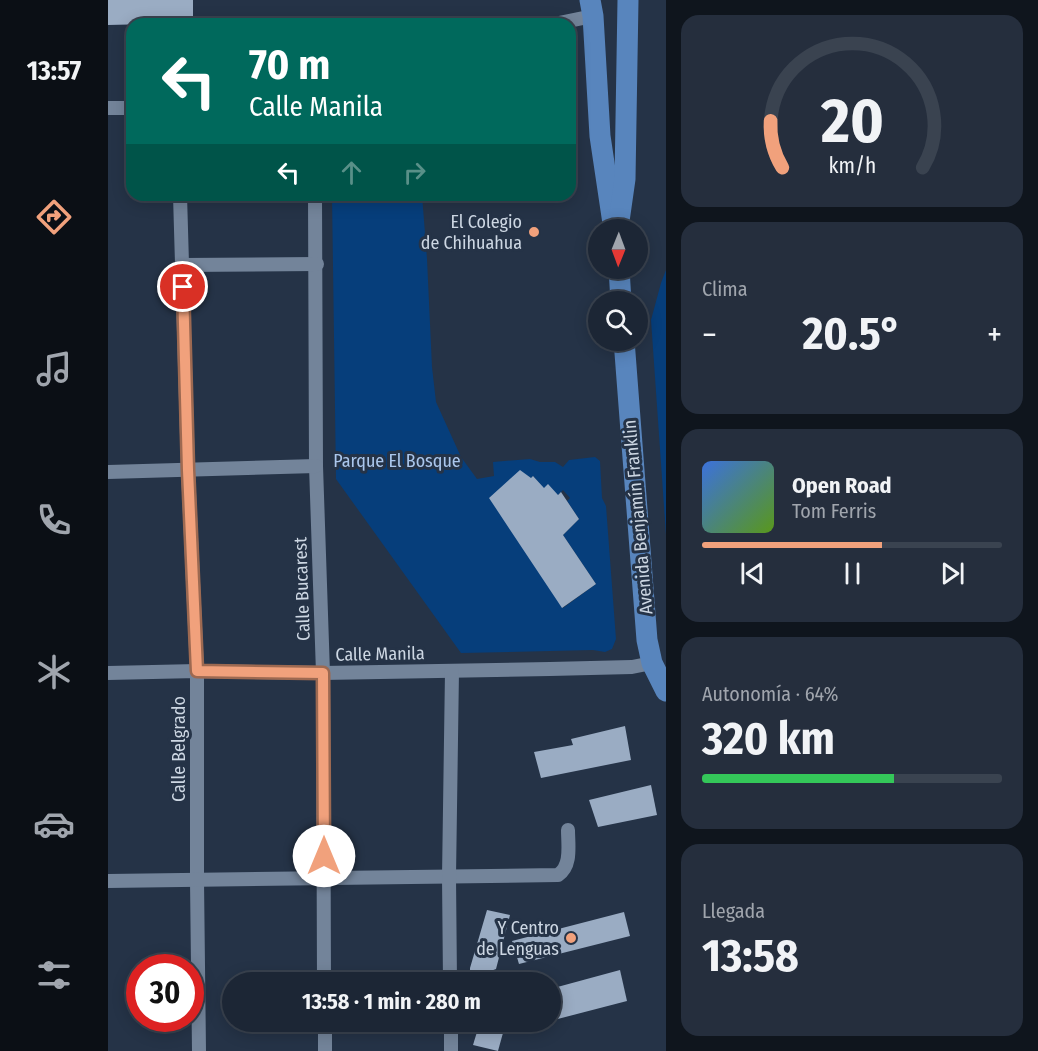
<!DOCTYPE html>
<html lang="es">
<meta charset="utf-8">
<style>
:root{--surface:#1c2635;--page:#252e3d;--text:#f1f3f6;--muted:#a0a5ad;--line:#3a4350;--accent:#f1a17c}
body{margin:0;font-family:"Fira Sans Condensed",sans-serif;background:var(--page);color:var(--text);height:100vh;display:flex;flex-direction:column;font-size:22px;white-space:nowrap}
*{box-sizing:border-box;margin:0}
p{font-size:20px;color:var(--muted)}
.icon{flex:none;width:33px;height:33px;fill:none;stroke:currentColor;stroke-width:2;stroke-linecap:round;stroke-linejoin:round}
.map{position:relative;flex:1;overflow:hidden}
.side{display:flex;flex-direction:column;gap:15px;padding:15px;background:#0f151d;width:372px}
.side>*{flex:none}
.hud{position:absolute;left:18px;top:18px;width:450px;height:183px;border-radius:18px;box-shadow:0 3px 15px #0003,0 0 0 2px var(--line);background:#00695c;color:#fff;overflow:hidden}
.needle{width:39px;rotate:181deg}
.tools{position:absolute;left:480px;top:219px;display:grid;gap:12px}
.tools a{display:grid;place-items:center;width:60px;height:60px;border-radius:50%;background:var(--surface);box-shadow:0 3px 15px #0003,0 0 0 2px var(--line);font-size:30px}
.speed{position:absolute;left:18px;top:954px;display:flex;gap:12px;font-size:30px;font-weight:700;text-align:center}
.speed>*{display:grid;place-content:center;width:78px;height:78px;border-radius:50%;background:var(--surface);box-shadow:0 3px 15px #0003,0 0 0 2px var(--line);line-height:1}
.speed .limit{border:9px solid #d22;background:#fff;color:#111}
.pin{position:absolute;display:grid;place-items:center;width:51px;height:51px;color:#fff;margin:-26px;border:3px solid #fff;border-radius:50%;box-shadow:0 2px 6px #0007}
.me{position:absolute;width:66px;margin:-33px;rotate:0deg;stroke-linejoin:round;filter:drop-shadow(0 0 4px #0008)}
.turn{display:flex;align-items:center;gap:21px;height:126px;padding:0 24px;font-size:27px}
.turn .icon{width:78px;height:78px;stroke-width:2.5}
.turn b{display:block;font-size:42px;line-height:51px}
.lanes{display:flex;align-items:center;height:57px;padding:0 24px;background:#0003;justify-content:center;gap:30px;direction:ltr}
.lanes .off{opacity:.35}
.big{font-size:45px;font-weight:700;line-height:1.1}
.side .tile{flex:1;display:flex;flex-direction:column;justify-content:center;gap:9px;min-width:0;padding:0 21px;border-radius:18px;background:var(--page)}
.side .dial{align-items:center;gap:0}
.dial svg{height:156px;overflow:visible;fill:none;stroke:var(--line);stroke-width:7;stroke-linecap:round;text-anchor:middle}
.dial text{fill:var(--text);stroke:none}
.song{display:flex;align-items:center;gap:18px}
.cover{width:72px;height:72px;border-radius:9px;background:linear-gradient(135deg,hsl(220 70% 55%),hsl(90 70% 35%))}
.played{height:6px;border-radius:3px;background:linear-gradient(90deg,var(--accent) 60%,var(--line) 60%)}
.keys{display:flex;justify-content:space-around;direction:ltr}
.heat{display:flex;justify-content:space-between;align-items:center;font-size:33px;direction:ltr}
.charge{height:9px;border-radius:4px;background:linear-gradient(90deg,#34c759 64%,var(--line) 0)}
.trip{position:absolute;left:114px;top:972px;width:339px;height:60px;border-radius:30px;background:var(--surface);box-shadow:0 3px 15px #0003,0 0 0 2px var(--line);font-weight:700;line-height:60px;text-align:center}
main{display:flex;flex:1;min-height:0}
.tab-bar{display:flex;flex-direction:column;width:108px;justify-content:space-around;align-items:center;background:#0b0f15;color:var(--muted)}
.tab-bar .icon{width:42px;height:42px}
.tab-bar .on{color:var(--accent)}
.tab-bar b{font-size:27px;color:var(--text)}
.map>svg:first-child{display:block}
.green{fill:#063e7b;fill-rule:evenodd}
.building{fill:#9aacc3}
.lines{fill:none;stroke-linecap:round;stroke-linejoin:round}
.minor{stroke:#73849a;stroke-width:14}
.primary{stroke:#5885bd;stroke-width:21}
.route-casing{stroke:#9d6951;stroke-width:15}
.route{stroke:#f1a17c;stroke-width:10}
.poi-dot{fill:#f1a17c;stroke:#253347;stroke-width:2}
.labels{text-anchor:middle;stroke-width:6;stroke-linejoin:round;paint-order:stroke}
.poi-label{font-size:18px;fill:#cdd7e3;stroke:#253347;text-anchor:end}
.park-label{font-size:18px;fill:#abc7ed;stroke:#253347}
.street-label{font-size:18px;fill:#cdd7e3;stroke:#253347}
</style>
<main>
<nav class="tab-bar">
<b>13:57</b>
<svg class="icon on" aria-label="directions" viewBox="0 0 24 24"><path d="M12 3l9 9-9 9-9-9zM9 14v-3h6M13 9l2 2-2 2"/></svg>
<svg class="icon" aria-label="music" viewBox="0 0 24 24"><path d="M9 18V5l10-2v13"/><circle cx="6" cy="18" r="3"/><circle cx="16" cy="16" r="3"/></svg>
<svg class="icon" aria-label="phone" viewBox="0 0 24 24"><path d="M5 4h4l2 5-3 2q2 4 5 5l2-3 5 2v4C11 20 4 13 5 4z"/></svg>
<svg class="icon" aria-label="climate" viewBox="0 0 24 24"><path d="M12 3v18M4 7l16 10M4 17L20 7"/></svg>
<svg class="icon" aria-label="car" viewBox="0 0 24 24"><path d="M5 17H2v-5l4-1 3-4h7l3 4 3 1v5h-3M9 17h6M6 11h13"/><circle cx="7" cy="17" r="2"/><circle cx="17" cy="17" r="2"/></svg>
<svg class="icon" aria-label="filters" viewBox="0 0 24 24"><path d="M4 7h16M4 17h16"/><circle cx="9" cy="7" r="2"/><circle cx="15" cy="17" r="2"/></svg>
</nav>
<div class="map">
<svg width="558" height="1051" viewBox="0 0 558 1051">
<rect width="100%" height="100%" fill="#253347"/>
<g class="green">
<path d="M224,195H314L319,259L324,367L328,402L353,457L369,479L386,476L385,462L422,459L432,462H447L455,467L461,460L487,457L492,461L494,498L498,506L508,639L504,649L497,652L485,650L353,653L228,479ZM425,476L432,484L431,487L434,491L448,497L455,490L462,498L459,501L471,519L455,535L488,584L455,608L421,482Z"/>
<polygon points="558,270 558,535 543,320 553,283"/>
</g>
<g class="building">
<polygon points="0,0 85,0 85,23 0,25"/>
<polygon points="412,470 423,478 425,476 436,488 440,484 450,495 453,492 471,519 455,535 488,584 454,608 381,498"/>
<polygon points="517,726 523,760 433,778 426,752 465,745 463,739"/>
<polygon points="543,785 549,815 490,827 481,800"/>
<polygon points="379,910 402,915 388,969 380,972 381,982 362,982 362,968"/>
<polygon points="516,912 522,936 411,964 404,941"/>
<polygon points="512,970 519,1001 442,1021 442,989"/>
<polygon points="372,1022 398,1022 390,1051 365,1045"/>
</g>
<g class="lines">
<g class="minor">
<polyline points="446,24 485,16"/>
<polyline points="0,108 24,108"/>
<polyline points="72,195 80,470 89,671 89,881 91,1051"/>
<polyline points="207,195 208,466 215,673 216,982"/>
<polyline points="74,265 209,264"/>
<polyline points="0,472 208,466"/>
<polyline points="0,673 89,671 215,673 442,669 524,667 544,663"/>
<path d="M0,881L450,875C464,866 460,845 460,830"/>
<polyline points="342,982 341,877 344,671"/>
<polyline points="217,1022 217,1051"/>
<polyline points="343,1022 343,1051"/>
</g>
<g class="primary">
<polyline points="482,0 485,16 492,136 506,230"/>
<polyline points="511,221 517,179 520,0"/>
<polyline points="511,268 513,302"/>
<polyline points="516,340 539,640 544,663 558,691"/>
</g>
</g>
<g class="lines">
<g class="route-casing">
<polyline id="route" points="75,287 80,470 89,671 215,673 216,856"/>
</g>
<use href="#route" class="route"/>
</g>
<g class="poi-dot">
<circle cx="426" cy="232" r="6"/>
<circle cx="463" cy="938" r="6"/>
</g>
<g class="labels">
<g class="poi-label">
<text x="414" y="228">El Colegio<tspan x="414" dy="21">de Chihuahua</tspan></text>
<text x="451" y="934">Y Centro<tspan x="451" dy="21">de Lenguas</tspan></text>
</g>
<g class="park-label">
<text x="289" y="467">Parque El Bosque</text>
</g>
<g class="street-label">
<text transform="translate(530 517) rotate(-95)" y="6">Avenida Benjamín Franklin</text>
<text transform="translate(194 589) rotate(-92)" y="6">Calle Bucarest</text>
<text transform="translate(272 654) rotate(-1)" y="6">Calle Manila</text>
<text transform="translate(71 749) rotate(-90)" y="6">Calle Belgrado</text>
</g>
</g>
</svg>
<div class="tools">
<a><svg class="needle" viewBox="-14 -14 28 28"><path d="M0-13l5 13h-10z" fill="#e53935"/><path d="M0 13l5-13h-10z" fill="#a0a5ad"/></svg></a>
<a><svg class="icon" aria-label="search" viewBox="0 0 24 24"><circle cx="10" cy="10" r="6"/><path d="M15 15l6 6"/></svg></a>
</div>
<div class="speed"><div class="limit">30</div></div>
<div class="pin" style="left:75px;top:287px;background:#d93025"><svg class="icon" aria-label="arrive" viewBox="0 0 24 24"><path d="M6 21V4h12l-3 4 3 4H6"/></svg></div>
<svg class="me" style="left:216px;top:856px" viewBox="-20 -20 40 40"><circle r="19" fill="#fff"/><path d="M0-13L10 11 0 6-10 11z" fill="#f1a17c"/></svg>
<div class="trip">13:58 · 1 min · 280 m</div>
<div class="hud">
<div class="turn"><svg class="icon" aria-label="left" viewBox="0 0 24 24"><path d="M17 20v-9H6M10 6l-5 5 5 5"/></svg><div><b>70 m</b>Calle Manila</div></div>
<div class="lanes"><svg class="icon" aria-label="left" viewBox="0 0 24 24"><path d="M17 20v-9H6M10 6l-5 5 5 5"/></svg><svg class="icon off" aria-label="ahead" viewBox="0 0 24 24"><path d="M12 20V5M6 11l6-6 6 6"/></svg><svg class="icon off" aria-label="right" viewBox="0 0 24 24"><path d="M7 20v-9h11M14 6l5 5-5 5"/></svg></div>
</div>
</div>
<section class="side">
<div class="tile dial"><svg viewBox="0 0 100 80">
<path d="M14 69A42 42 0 1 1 86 69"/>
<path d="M14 69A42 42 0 0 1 8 45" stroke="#f1a17c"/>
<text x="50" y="56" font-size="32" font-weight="700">20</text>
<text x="50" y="72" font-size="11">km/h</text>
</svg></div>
<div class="tile"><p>Clima</p>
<div class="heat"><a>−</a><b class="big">20.5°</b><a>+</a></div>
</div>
<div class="tile">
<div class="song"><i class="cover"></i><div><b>Open Road</b><p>Tom Ferris</p></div></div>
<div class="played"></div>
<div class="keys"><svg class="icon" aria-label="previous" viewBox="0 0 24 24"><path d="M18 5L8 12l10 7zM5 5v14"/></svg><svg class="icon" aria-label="pause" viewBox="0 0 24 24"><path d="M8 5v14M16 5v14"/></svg><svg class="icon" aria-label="next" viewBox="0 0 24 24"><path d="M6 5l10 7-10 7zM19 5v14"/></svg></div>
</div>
<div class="tile"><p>Autonomía · 64%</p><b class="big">320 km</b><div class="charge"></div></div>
<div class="tile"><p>Llegada</p><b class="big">13:58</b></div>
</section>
</main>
